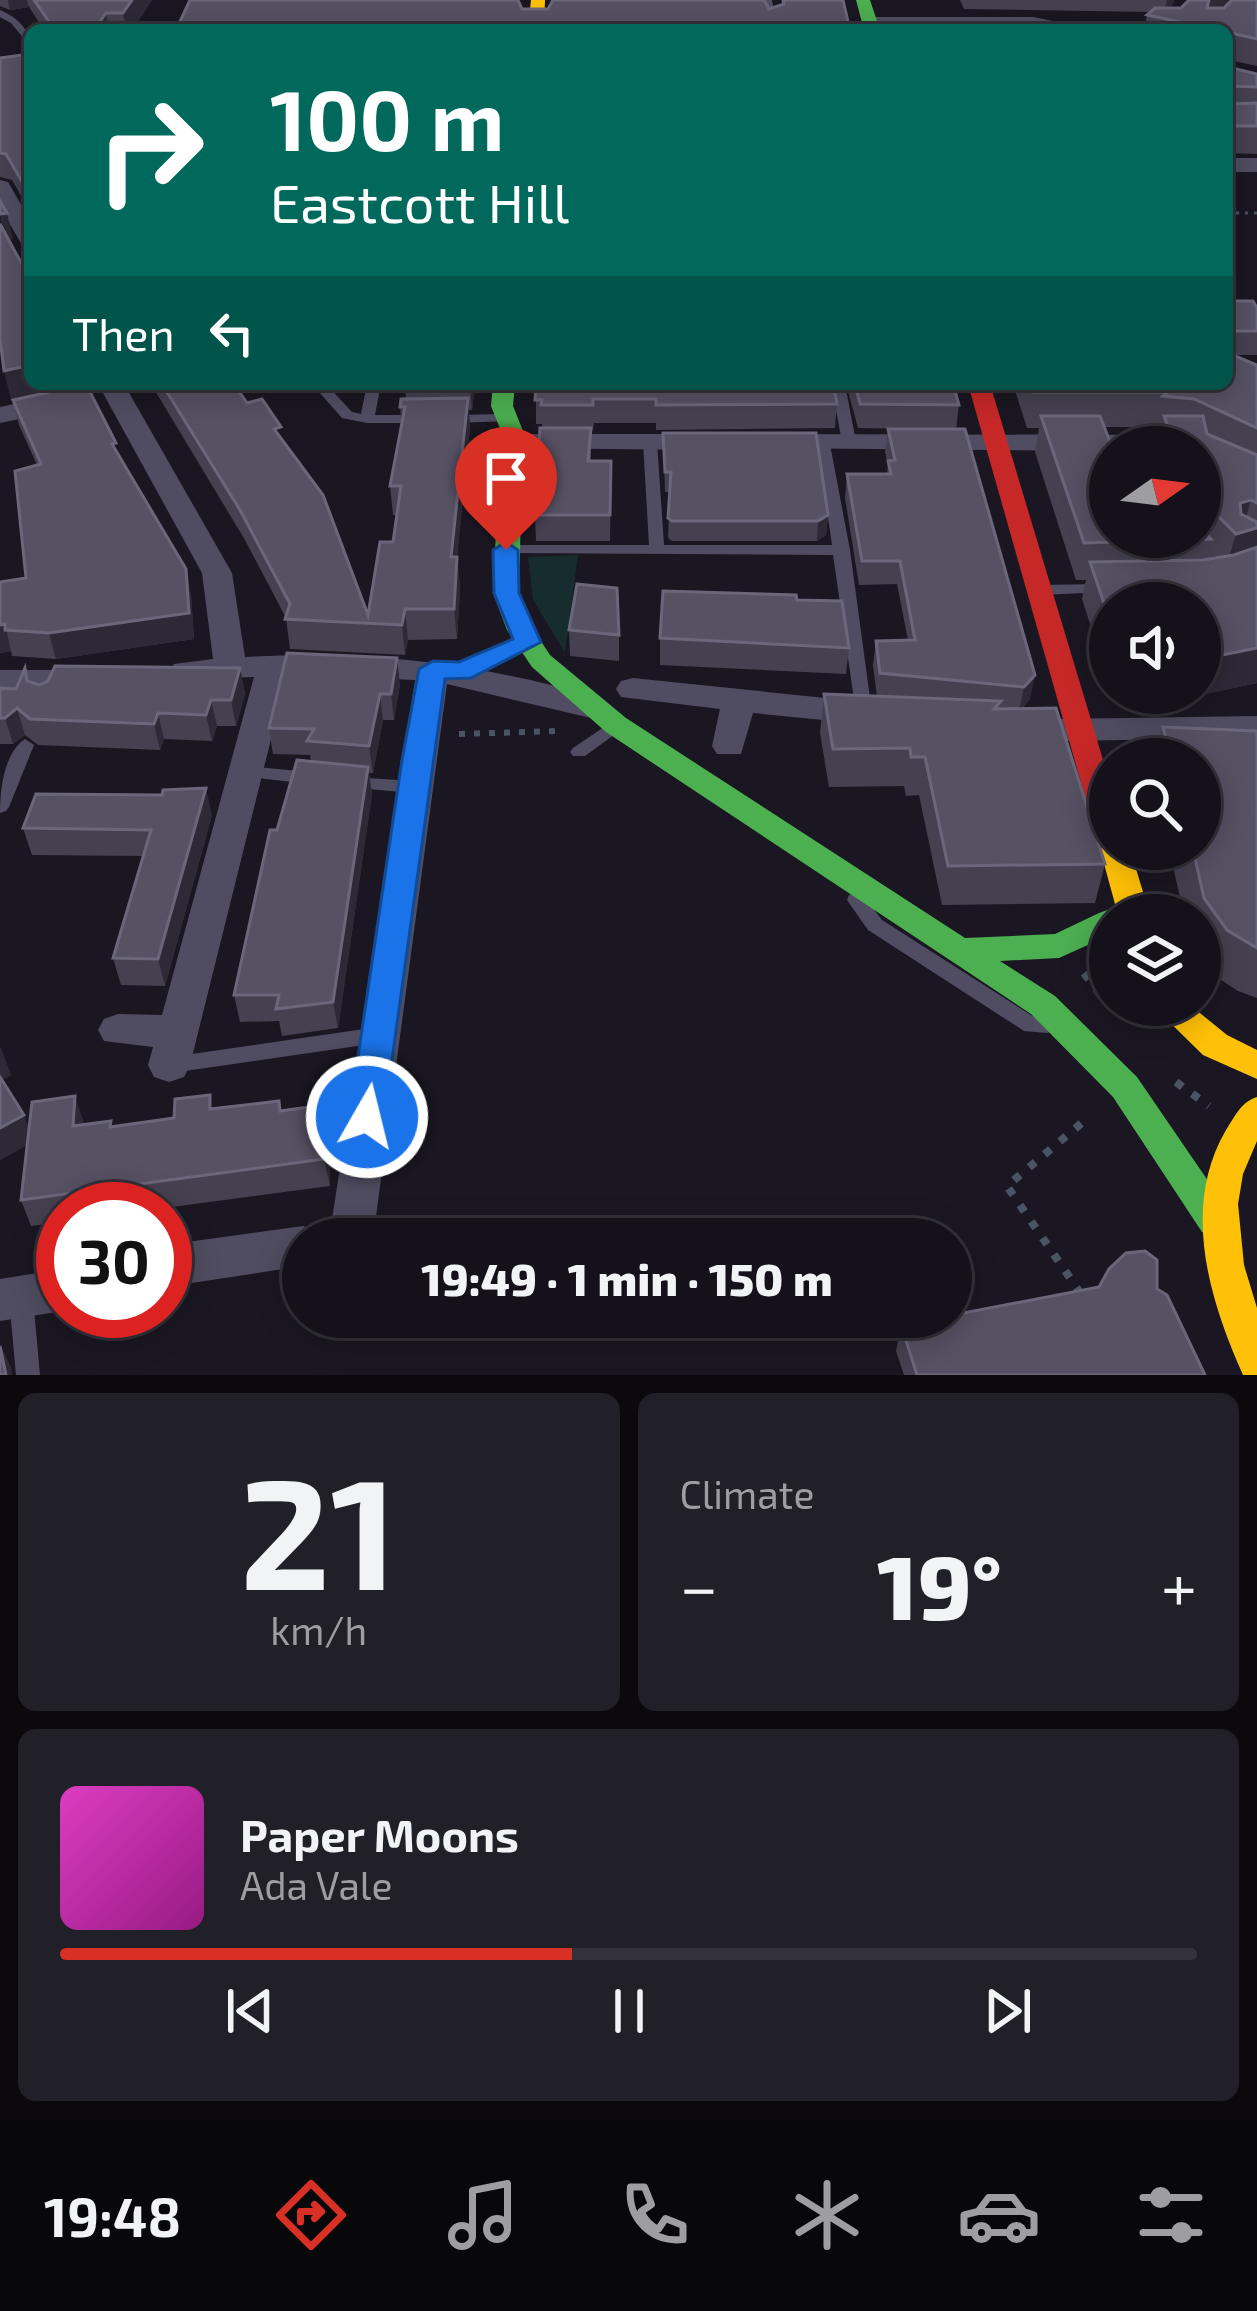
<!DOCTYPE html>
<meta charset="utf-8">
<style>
:root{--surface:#14111a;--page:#211f27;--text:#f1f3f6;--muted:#9d9da2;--line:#333139;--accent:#d93025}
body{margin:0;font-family:"Exo 2",sans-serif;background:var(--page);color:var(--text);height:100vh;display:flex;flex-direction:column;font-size:45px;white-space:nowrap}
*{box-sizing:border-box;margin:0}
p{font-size:39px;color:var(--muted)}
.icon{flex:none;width:66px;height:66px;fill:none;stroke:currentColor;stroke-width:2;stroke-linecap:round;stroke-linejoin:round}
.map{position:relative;height:1375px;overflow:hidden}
.details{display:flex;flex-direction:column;gap:18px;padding:18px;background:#0b090e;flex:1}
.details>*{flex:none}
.hud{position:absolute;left:24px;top:24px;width:1209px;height:366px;border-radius:18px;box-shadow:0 6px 30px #0003,0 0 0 3px var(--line);background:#00695c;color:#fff;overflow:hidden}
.needle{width:78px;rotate:76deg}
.tools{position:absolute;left:1089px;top:426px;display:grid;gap:24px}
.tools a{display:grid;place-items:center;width:132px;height:132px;border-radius:50%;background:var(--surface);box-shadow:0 6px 30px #0003,0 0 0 3px var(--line);font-size:60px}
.speed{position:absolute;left:36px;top:1182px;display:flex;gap:24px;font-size:60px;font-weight:700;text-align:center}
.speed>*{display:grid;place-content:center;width:156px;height:156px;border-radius:50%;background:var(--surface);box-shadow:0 6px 30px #0003,0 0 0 3px var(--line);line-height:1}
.speed .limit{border:18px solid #d22;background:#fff;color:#111}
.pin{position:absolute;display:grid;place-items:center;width:102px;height:102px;color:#fff;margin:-123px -51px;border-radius:50% 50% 50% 0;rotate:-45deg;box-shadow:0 0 12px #0007}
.pin .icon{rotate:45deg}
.me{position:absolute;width:132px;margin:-66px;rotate:8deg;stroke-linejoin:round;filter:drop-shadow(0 0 9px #0008)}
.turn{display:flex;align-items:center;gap:42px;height:252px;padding:0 48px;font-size:54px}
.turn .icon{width:156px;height:156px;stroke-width:2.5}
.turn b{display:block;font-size:84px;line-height:102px}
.then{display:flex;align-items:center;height:114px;padding:0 48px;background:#0003;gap:24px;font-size:45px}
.big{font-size:90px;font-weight:800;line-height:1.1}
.details .widget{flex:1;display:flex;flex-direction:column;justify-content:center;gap:18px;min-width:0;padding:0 42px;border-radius:18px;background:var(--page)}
.details .dial{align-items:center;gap:0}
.dial b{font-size:156px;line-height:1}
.song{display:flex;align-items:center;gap:36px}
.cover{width:144px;height:144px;border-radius:18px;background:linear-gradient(135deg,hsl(310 70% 55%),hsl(310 70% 35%))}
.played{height:12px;border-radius:6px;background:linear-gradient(90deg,var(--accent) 45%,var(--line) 45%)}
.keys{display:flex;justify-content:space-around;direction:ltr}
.heat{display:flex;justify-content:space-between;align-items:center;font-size:66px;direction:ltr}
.details .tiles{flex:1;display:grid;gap:18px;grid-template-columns:1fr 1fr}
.widget:last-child{grid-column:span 2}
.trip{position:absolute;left:282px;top:1218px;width:690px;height:120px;border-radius:60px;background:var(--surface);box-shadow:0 6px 30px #0003,0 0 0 3px var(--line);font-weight:800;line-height:120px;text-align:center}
.dock{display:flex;height:192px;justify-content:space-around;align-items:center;background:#08070a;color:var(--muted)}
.dock .icon{width:84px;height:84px}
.dock .active{color:var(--accent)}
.dock b{font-size:54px;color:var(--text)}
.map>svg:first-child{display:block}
.green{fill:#162c2e}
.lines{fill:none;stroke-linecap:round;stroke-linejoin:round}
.path-far2{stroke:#4b5462;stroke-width:3;stroke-dasharray:3 6;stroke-linecap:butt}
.path-far1{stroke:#4b5462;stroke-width:6;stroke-dasharray:6 9;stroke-linecap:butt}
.path{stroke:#4b5462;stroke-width:8;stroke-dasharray:8 12;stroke-linecap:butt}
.lane{fill:#504d62;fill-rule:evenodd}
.street{fill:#504d62;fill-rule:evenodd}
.fast{fill:#4caf50;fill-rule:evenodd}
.slow{fill:#ffc107;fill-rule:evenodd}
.jam{fill:#c62828;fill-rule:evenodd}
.wall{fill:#454151;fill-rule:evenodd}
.shaded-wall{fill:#2d2936}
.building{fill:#565163;stroke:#6b677b;stroke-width:3}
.route{fill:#1a73e8;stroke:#114b97;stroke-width:3}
</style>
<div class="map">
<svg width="1257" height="1375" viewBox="0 0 1257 1375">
<rect width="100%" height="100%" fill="#1a1722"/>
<polygon class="green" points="578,555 565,653 533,600 528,557"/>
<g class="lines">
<polyline class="path-far2" points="1227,213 1257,213"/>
<polyline class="path-far1" points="459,734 559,731"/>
<g class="path">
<polyline points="1084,973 1105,1001"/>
<polyline points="1176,1082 1209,1106"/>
<polyline points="1081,1294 1007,1186 1090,1116"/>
</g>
<g class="lane">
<polygon points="762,0 772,0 778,30 768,30"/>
<path d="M0,10C16,17 30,28 30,46L11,23L0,17Z"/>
<polygon points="869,17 1033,17 1098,30 1076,30 1033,23 866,22 866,18"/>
<polygon points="312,384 326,384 352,412 361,414 367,384 381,384 375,415 420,415 427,419 420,423 367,423 342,418"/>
<polygon points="831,384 845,384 856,442 854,445 844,445 842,442"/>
<polygon points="507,414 514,418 512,421 452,423 445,419 452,415"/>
<polygon points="650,438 657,442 664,545 832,545 817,442 819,439 829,439 850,550 872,713 870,717 858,717 856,713 833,555 502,553 499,550 502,547 507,545 649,545 643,442"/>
<polygon points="1102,584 1107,586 1110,589 1107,592 1040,595 1032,590 1040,585"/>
<polygon points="616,719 622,721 624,725 622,729 585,756 573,756 570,752 573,748"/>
<path d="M25,739L34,745L9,807L6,811L0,813C0,789 4,753 25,739Z"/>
<polygon points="246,766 309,772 315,774 318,778 315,782 309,784 240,776 237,772 240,768"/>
<polygon points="353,777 412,781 418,783 421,787 418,791 412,793 347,787 344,783 347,779"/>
<polygon points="856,893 863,895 882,920 1034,1017 1054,1019 1057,1025 1054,1031 1047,1033 1024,1031 868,930 847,900 849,895"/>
<polygon points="378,1027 385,1029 388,1035 385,1041 378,1043 171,1073 164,1071 161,1065 164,1059 171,1057"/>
<polygon points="21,1287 29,1291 33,1298 40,1375 16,1375 9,1298 13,1291"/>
</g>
<g class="street">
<rect x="1227" y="158" width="30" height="14"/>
<polygon points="0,180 8,182 30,220 30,247 22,245 0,207"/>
<path d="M98,384H124L232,573L245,657C372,650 480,663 603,699L608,707L603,715L591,718L447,684L373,1239H329L415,680L287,675L190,1065L184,1077L169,1082L154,1077L148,1065L153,1047L104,1041L98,1030L104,1019L118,1014L162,1015L254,677L174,680L170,672L174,664L213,659L202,573Z"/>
<polygon points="57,395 70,403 67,409 0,423 0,407"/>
<polygon points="511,434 707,434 721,442 707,450 501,448 497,442 501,436"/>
<polygon points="771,434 1166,435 1193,441 1197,447 1110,447 1110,451 761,448 757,442 761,436"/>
<polygon points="0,670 87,670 99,673 103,681 99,689 87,692 0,692"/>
<polygon points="633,678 864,702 876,705 881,713 876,721 864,724 753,713 741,754 717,754 712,746 720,709 621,697 616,689 621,681"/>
<polygon points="1257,716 1257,738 1059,741 1047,738 1042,730 1047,722 1059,719"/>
<polygon points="303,1226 319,1232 322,1239 303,1239 303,1266 165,1287 165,1245"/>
<polygon points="63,1269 63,1311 0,1321 0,1279"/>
</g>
<g class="fast">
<polygon points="856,0 870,0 880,30 864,30"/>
<polygon points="493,384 515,384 513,406 523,431 519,593 533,629 550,655 626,718 965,938 1055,934 1099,913 1110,909 1121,913 1110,915 1110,935 1059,958 1000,961 1055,996 1137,1077 1228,1210 1233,1221 1228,1232 1215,1237 1202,1232 1113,1097 1031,1014 606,732 532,667 507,630 493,593 501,431 491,406"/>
</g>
<g class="slow">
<polygon points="531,0 545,0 544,30 528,30"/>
<polygon points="1110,840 1110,849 1130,849 1150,915 1118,915 1100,849"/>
<polygon points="1152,1005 1190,1005 1227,1035 1257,1050 1257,1079 1203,1055"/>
<path d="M1257,1097V1141L1243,1174L1238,1204L1244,1265L1257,1308V1375H1243C1209,1299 1181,1207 1226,1130C1235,1116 1241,1102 1257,1097Z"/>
</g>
<polygon class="jam" points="968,384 990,384 1110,783 1110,843 1100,839 1095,832"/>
</g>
<g class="wall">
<polygon points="0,0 152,0 132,30 44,30 29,7 10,10 0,6"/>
<polygon points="960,0 1174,0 1169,8 1257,0 1257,66 1229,60 1232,68 1257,74 1257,154 1227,153 1227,30 1144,30 1147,15 1150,12 964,9"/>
<polygon points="30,54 28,208 12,180 0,177 0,58"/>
<path d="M1227,301L1257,308V355H1234L1257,365V683L1196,696L1194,693H1200V603H1110V686L1082,599L1086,580H1076L1035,452L1039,428H1027L1013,384H1169L1171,390L1227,384ZM1104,427H1155L1154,431L1160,432L1156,447H1200V537H1110Z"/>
<polygon points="151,384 234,384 247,403 283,441 368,615 393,542 397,515 393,515 390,486 402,426 400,407 406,399 405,384 475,384 472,410 469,410 470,427 457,557 460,587 457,639 408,640 405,655 290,649 286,618 245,540"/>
<polygon points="536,384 837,404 835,428 656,430 656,423 594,423 593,430 591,430 591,461 611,461 610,541 536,541 535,515 542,428 542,424 536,424"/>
<polygon points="846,384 953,384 959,405 956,429 1030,699 1022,709 1105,864 1095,903 942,905 919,795 906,796 904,786 829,787 820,733 824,694 877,697 873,665 876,641 908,640 897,584 859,585 845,498 847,474 887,474 888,465 885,452 888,429 928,429 858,428"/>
<polygon points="13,400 119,455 191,595 194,639 56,659 12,656 11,651 0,653 0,582 26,578 37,465 19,425"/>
<polygon points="663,433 828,515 826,535 817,541 672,541 668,538 670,492 665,492"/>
<polygon points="797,600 849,648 846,674 660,665 660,638"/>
<polygon points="569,630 619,635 619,661 570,656"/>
<polygon points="25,668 29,681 39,685 240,668 245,694 236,726 217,726 212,741 164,739 160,750 38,745 25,735 13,744 0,744 0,688 16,689"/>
<polygon points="400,684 394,720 383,720 373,773 369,773 372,794 338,1028 282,1036 279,1021 240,1022 234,995 277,830 311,761 310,755 273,754 269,728"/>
<polygon points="1163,727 1257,731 1257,998 1238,991 1212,974 1200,956 1200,915 1184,915 1169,849 1200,849 1200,759 1154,759"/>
<polygon points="212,815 165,986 121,985 113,958 143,856 32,855 23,828"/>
<polygon points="0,1047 11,1075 2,1080 29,1129 84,1124 113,1126 174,1118 214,1109 279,1101 281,1111 323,1105 328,1132 330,1186 157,1209 63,1209 63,1222 31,1226 21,1200 27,1145 0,1160"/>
<polygon points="1157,1289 1205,1375 904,1375 896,1351 901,1325"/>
</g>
<g class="shaded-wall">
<polygon points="8,0 27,0 29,7 10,10"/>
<polygon points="132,0 152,0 132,30 126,30 123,13"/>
<polygon points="1167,0 1174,0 1173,4 1164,13"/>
<polygon points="1209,0 1231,0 1202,27 1207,2"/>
<polygon points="106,13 109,30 94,30"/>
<polygon points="7,213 13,239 2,242 0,214"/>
<polygon points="30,365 30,384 78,384 11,400 4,371"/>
<polygon points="470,384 475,384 472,410"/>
<polygon points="468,398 470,427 454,587 451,557"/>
<polygon points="1251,500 1242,532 1257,528 1257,555 1225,571 1236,534 1240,503"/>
<polygon points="828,515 826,535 817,541 818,521"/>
<polygon points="457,557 460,587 457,639 454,609"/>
<polygon points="186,569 191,595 194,639 56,659 49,633"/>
<polygon points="405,609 408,640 405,655 402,625"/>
<polygon points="5,624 11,651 0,653 0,625"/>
<polygon points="1257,648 1257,683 1196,696 1197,693 1200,693 1200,682 1207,658"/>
<polygon points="397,658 400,684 394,720 391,694"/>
<polygon points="240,668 245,694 236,726 231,700"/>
<polygon points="1035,675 1030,699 1019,711 1024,687"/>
<polygon points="380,694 383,720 373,773 369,746"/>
<polygon points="211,700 217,726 212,741 206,715"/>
<polygon points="17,708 25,735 13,744 5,718"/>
<polygon points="158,713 164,739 160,750 154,724"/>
<polygon points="368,767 372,794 338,1028 333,1002"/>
<polygon points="206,788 212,815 165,986 158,959"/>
<polygon points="1,1048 11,1075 0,1081 0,1049"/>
<polygon points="75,1096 84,1123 82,1152 73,1126"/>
<polygon points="323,1105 328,1132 330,1186 324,1159"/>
<polygon points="24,1115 34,1141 0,1160 0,1128"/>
<polygon points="0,1344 11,1367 12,1375 6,1375"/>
</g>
<g class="building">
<polygon points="34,0 132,0 123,13 106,13 94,30 55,30"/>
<polygon points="190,0 518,0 522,9 548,9 553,0 764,0 769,9 784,4 783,0 843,0 850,30 176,30"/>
<polygon points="1189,0 1209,0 1207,8 1224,8 1232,0 1257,0 1257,39 1227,32 1227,30 1217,30 1147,15 1155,8 1181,8"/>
<polygon points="856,28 976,28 977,30 856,30"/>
<polygon points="30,54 30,208 28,208 28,192 6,154 0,153 0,58"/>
<polygon points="1227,59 1232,68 1257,74 1257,87 1230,86 1230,104 1257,103 1257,126 1227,126"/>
<polygon points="0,201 7,213 0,214"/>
<polygon points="0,224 30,279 30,365 4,371 0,339"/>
<polygon points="1227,301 1253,301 1257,308 1257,331 1227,331"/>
<polygon points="1228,353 1257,365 1257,428 1194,399 1163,396 1168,392 1033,392 1030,384 1169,384 1171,390 1180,384 1227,384"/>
<polygon points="86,384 116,443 112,444 186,569 189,613 49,633 5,630 5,624 0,625 0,582 26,578 15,471 41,464 13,400"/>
<polygon points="162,384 234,384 247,403 262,399 281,427 274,429 323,495 368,615 380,542 393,542 401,486 390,486 405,407 400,407 401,399 468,398 451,557 457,557 454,609 405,609 402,625 285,619 290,604 240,510"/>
<polygon points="536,384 833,384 837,404 656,405 656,399 593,399 593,405 541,405 542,400 535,400"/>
<polygon points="855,384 953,384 959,405 860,404"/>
<polygon points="1041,416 1100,416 1112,447 1110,447 1110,537 1200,537 1200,527 1211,539 1084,543"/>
<polygon points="1164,416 1203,416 1207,434 1257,455 1257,503 1251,500 1240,503 1241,514 1257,522 1257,528 1236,534 1200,498 1200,447 1176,447"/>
<polygon points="540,428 591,428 588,461 611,461 610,515 535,515"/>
<polygon points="888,429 965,429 1035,675 1024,687 880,673 876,641 915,640 900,561 862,561 847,474 891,474 888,461 895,460"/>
<polygon points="663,433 816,433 828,515 818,521 672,521 668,518 671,472 665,472"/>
<polygon points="1257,547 1257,648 1207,658 1204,654 1200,654 1200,603 1110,603 1110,621 1090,562 1203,560 1234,555"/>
<polygon points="577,584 617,588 619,635 569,630"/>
<polygon points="663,591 796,595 797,600 842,601 849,648 660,638"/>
<polygon points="287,653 397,658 391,694 380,694 369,746 307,741 314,729 269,728"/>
<polygon points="55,666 240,668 231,700 211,700 206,715 158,713 154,724 30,719 17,708 5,718 0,718 0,688 16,689 25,668 27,681 39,685 48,681"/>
<polygon points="824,694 1001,701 994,709 1056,708 1105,864 948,866 925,757 911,757 910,748 833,749"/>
<polygon points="1163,727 1257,731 1257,948 1227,930 1204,898 1193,849 1200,849 1200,759 1171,759"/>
<polygon points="297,760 368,767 333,1002 276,1009 279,995 234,995 270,830 277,830"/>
<polygon points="206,788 158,959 113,958 151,830 23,828 36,794 162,795 163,790"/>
<polygon points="0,1077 24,1115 0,1128"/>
<polygon points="210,1095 210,1109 279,1101 280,1111 323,1105 324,1159 21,1200 32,1102 75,1096 73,1126 111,1121 110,1127 174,1118 175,1099"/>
<polygon points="1145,1251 1157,1260 1157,1289 1167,1295 1205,1375 917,1375 901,1325 1099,1287 1109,1269 1126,1253"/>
<polygon points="0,1346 6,1375 0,1375"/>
</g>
<polygon class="route" points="506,542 518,550 519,593 541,642 471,678 445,679 384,1117 379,1127 367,1131 355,1127 349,1117 402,760 419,669 433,661 459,662 513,639 494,593 493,550"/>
</svg>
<div class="tools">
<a><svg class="needle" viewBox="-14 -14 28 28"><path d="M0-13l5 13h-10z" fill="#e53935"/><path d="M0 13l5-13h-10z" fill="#9d9da2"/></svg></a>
<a><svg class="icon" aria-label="sound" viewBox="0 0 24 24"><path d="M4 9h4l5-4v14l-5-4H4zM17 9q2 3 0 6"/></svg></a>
<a><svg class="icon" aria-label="search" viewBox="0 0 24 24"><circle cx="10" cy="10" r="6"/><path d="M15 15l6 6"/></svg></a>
<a><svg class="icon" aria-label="layers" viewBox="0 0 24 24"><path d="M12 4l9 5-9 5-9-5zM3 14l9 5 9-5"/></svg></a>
</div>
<div class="speed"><div class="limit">30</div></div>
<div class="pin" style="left:506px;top:550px;background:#d93025"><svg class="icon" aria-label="arrive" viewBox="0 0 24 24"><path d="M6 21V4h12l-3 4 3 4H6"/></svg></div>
<svg class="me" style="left:367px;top:1117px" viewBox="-20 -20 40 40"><circle r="17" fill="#1a73e8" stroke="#fff" stroke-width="3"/><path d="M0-11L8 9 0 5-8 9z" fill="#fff"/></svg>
<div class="trip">19:49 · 1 min · 150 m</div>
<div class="hud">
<div class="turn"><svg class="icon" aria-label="right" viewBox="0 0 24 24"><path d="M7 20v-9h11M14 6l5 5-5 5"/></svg><div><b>100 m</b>Eastcott Hill</div></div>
<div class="then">Then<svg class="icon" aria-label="left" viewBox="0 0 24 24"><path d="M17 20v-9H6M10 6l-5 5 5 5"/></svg></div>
</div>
</div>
<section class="details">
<div class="tiles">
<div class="widget dial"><b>21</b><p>km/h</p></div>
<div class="widget"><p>Climate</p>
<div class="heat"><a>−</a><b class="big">19°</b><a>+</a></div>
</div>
<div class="widget">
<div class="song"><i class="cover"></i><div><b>Paper Moons</b><p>Ada Vale</p></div></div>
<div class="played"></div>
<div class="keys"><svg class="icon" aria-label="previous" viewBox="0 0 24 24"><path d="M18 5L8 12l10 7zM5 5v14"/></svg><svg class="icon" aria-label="pause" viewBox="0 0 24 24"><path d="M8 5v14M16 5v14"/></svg><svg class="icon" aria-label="next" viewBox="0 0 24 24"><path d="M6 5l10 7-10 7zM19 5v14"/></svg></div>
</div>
</div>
</section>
<nav class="dock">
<b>19:48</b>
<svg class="icon active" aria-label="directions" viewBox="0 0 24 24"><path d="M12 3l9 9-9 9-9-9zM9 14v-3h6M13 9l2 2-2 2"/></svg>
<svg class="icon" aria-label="music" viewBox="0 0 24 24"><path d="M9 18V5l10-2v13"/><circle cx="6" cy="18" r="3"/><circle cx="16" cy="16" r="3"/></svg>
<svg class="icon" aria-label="phone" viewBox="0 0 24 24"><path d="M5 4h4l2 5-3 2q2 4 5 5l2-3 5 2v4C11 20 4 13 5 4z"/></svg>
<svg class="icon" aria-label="climate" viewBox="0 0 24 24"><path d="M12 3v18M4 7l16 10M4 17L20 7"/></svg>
<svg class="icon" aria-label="car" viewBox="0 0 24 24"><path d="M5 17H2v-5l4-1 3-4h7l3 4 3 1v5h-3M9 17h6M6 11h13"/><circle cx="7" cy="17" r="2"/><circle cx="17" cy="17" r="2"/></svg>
<svg class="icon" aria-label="filters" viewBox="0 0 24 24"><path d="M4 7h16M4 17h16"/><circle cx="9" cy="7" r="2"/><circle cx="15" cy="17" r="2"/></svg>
</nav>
